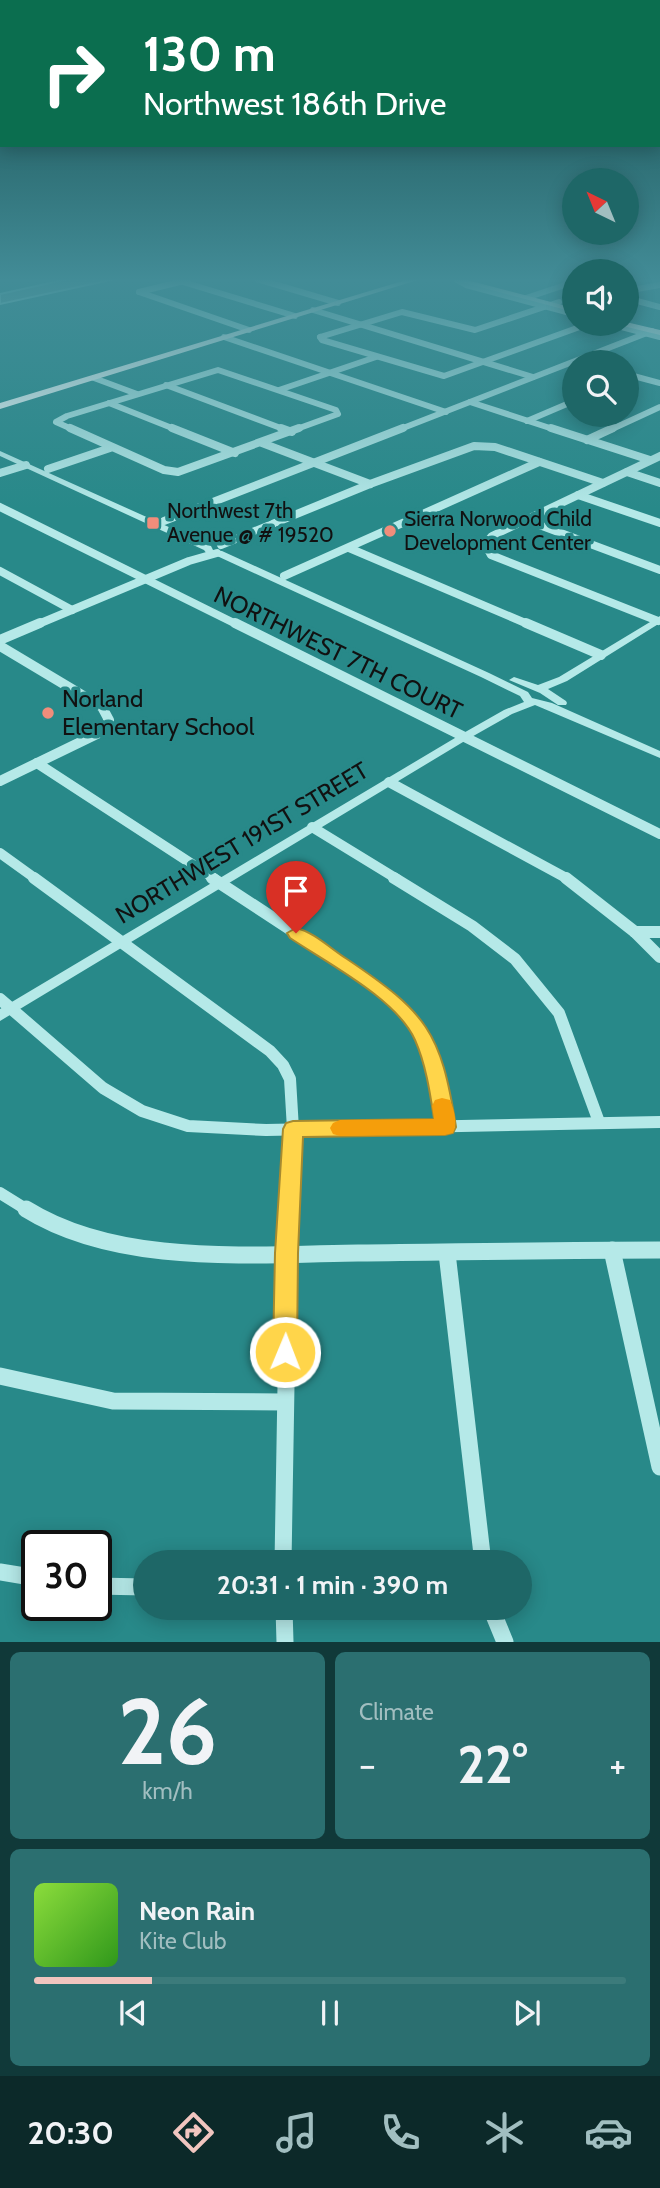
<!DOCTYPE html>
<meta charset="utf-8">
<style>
:root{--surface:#1e6767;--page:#2b6f70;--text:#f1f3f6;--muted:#a1bec0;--line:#3c7b7b;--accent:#f1c5bf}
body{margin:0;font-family:Cabin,sans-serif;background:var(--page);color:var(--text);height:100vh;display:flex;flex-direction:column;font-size:26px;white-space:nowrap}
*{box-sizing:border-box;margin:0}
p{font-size:23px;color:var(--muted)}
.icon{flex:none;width:38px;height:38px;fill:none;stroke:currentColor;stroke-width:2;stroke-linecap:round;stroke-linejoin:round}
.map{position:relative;height:1642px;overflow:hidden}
.details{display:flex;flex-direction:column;gap:10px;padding:10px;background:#103939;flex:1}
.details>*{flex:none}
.banner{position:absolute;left:0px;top:0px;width:662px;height:147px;box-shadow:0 4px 18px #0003;background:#0b6e4f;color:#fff;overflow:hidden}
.needle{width:46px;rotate:317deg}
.controls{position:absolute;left:562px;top:168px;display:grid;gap:14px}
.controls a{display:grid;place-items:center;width:77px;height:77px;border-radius:50%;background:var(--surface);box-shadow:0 4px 18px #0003;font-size:35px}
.speed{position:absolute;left:21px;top:1530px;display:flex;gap:14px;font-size:35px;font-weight:700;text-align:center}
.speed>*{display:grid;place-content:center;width:91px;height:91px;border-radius:50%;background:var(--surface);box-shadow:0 4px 18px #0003;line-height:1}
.speed .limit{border:4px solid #111;border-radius:10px;background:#fff;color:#111}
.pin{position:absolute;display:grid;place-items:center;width:60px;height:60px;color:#fff;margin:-72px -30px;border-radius:50% 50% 50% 0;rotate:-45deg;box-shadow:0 0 7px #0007}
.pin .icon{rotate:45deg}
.me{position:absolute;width:77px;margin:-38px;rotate:1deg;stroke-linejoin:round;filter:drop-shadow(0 0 5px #0008)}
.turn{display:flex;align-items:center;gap:24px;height:147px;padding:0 28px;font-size:32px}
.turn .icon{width:91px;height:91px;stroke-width:2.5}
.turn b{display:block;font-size:49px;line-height:60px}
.big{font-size:52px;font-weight:700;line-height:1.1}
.details .widget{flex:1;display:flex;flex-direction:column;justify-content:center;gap:10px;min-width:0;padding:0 24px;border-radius:10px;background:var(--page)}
.details .dial{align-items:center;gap:0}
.dial b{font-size:91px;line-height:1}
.song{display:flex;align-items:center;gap:21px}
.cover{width:84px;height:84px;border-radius:10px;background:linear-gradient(135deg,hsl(90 70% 55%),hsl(110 70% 35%))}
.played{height:7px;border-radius:4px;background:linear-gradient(90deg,var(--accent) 20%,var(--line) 20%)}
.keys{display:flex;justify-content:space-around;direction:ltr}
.heat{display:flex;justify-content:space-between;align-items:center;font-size:38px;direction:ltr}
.details .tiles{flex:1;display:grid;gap:10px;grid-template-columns:1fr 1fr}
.widget:last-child{grid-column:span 2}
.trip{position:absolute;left:133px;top:1550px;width:399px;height:70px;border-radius:35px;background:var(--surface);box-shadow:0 4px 18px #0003;font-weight:700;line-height:70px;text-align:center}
.tabs{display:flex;height:112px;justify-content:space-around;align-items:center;background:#0c2929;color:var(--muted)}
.tabs .icon{width:49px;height:49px}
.tabs .selected{color:var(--accent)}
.tabs b{font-size:32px;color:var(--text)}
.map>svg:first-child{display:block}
.water{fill:#6dabab;stroke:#aae9e8;stroke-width:2}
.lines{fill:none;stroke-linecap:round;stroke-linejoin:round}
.minor-far4{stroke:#b5e9e8;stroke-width:6}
.minor-far3{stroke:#b5e9e8;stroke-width:8}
.minor-far2{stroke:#b5e9e8;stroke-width:10}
.minor-far1{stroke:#b5e9e8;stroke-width:12}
.minor{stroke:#b5e9e8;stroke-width:17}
.tertiary{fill:#b5e9e8;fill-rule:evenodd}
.primary{fill:#f8fefe;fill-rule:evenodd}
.route{fill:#ffd54a;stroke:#a68a30;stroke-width:2}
.slow{fill:#f59e0b}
.poi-dot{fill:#f18d7b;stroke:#288989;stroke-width:2.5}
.labels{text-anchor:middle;stroke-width:7;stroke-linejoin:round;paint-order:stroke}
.far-poi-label{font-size:21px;fill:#111;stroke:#288989;text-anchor:start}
.street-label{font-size:24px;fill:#111;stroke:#288989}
.poi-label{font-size:24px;fill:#111;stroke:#288989;text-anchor:start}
</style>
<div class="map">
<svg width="660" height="1642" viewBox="0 0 660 1642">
<rect width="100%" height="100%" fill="#288989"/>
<polygon class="water" points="68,279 115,279 0,304 0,294"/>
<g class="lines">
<g class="minor-far4">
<polyline points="257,279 338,303"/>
<polyline points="457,280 466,285 574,314"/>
<polyline points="183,282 295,316"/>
<polyline points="626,291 660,285"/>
<polyline points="139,292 249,330"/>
<polyline points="139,292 188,280"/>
<polyline points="526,298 574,282"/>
<polyline points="626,298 660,307"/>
<polyline points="313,310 533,377"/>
<polyline points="610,324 660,337"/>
<polyline points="224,337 446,412"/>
<polyline points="320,337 322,340 444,376 588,324"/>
<polyline points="320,337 402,312 475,330 559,302"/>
<polyline points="626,374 660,383"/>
<polyline points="94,378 137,394"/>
<polyline points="166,385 286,430"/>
<polyline points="279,390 376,357"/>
<polyline points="470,402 556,430"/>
<polyline points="109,403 177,430"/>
<polyline points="527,421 574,401"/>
<polyline points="74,430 56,422 67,416 218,370 336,410 338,414 294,430"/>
<polyline points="398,430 652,331"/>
<polyline points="610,430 660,407"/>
</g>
<g class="minor-far3">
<polyline points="70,428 164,470 178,472 299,428"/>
<polyline points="172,428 235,453"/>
<polyline points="281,428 292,432"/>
<polyline points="551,428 650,460"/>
<polyline points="587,440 613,428"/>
<polyline points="262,443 370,484"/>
<polyline points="48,469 110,448"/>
<polyline points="627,472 660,483"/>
<polyline points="0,473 26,465"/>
<polyline points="578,495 660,523"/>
<polyline points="0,507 238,625"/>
<polyline points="526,520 660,570"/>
<polyline points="164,521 403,428"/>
<polyline points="221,545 370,484 474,446 495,447 603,483"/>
<polyline points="349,548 530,625"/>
<polyline points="0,571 72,610"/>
<polyline points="284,576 539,462"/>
<polyline points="658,621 491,555 485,544 492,536 660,456"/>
<polyline points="36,625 189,561 217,553"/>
</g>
<g class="minor-far2">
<polyline points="235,623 660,834"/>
<polyline points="526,623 601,655"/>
<polyline points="0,640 40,623"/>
<polyline points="0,646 102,707 109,720 99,733 0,781"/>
<polyline points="37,763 215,879"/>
<polyline points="389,782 568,879"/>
<polyline points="312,827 397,879"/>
<polyline points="0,853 36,879"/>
</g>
<g class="minor-far1">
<polyline points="34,878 270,1051 283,1065 290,1079 293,1129 289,1211"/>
<polyline points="212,878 366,979 397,1004 422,1035 432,1056 445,1127"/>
<polyline points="394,878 472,926 515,959 559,1013 599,1122"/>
<polyline points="566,878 635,932 660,957"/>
<polyline points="635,932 660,932"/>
<polyline points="0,999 103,1088 142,1111 188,1126 266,1130 660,1122"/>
<polyline points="0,1193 29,1211"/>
</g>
<g class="minor">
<path d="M26,1209C119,1267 253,1254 358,1253C459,1252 559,1250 660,1250"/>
<polyline points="612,1250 660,1467"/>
<polyline points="447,1253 483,1563"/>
<polyline points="0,1376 113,1401 285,1402"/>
<polyline points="283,1563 289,1209"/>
<polyline points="0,1572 37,1578"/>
<polyline points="96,1586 145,1587"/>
<polyline points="284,1608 285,1642"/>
<polyline points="491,1608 505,1642"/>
</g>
<g class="tertiary">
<polygon points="0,451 211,546 213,550 222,551 489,673 528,692 532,698 552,703 660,751 660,758 535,705 512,714 468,739 0,1021 0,1009 460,735 504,710 524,702 520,696 481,677 217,556 207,554 204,550 0,456"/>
<polygon points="660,616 660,623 567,681 548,689 566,701 567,703 566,705 558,705 540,693 509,680 514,677 538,685 559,677"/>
</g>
<g class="primary">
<polygon points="409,279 421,279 0,409 0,403"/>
<polygon points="450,279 463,279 574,308 574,312"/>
<polygon points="626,322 660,330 660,335 623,326 622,324"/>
</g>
</g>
<linearGradient id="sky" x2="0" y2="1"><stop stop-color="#164b4b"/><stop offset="0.55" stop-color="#428c97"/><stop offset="1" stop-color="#428c97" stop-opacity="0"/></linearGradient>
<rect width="660" height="509" fill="url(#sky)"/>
<path class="route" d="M296,928C314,932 331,949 347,959C427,1013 441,1031 456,1127L453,1133L445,1135L303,1137L298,1253L297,1352L294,1360L285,1363L277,1360L273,1352L275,1253L283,1129L286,1123L293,1121L434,1119C430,1093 426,1065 415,1040C397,999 327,963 290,938L287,933Z"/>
<path class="slow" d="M442,1098L450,1100C454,1109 458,1124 453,1133L445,1135L340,1136L333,1134L330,1128L333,1123L340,1120L434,1119L432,1106L435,1100Z"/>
<g class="poi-dot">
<rect x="146" y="516" width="14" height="14" rx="3.5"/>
<circle cx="390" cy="531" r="7"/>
<circle cx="48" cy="713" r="7"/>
</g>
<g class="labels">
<g class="far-poi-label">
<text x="167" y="518">Northwest 7th<tspan x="167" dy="24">Avenue @ # 19520</tspan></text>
<text x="404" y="526">Sierra Norwood Child<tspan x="404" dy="24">Development Center</tspan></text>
</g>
<g class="street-label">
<text transform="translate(338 653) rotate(26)" y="8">NORTHWEST 7TH COURT</text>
<text transform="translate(242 843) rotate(-31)" y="8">NORTHWEST 191ST STREET</text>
</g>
<g class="poi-label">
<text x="62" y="707">Norland<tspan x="62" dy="28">Elementary School</tspan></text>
</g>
</g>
</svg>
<div class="controls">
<a><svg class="needle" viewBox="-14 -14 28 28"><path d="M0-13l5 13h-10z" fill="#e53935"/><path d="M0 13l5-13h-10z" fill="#a1bec0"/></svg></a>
<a><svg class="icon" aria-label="sound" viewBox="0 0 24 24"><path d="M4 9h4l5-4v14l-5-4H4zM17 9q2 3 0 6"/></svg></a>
<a><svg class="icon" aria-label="search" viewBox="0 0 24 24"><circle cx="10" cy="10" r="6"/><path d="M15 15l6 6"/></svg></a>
</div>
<div class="speed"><div class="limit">30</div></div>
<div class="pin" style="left:296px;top:933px;background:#d93025"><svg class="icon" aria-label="arrive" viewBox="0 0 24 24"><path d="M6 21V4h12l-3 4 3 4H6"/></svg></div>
<svg class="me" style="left:285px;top:1352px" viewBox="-20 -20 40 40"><circle r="17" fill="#ffd54a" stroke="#fff" stroke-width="3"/><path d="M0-11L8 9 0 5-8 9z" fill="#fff"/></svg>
<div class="trip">20:31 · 1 min · 390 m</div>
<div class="banner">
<div class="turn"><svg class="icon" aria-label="right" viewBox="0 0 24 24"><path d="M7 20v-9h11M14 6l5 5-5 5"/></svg><div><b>130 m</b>Northwest 186th Drive</div></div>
</div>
</div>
<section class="details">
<div class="tiles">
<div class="widget dial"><b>26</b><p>km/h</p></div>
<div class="widget"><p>Climate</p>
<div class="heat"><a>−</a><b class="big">22°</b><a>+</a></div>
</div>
<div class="widget">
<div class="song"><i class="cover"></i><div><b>Neon Rain</b><p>Kite Club</p></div></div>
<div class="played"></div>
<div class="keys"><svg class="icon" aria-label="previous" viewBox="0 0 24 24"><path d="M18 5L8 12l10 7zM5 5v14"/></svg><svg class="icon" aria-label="pause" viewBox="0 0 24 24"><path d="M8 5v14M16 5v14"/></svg><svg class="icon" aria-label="next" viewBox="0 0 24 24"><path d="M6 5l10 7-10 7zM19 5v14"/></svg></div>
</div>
</div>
</section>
<nav class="tabs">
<b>20:30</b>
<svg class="icon selected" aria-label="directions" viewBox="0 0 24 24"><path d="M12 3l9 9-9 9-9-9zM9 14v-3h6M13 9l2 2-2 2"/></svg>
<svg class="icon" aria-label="music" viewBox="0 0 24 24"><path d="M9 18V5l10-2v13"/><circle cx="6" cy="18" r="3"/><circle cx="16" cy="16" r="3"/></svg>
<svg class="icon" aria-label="phone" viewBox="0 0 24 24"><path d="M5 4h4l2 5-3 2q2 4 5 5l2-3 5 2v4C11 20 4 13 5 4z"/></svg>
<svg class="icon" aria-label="climate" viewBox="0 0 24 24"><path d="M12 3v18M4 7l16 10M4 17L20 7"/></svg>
<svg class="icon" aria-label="car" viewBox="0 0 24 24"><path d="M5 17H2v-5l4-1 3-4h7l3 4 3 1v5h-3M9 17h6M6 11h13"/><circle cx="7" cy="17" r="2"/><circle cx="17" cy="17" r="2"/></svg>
</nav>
